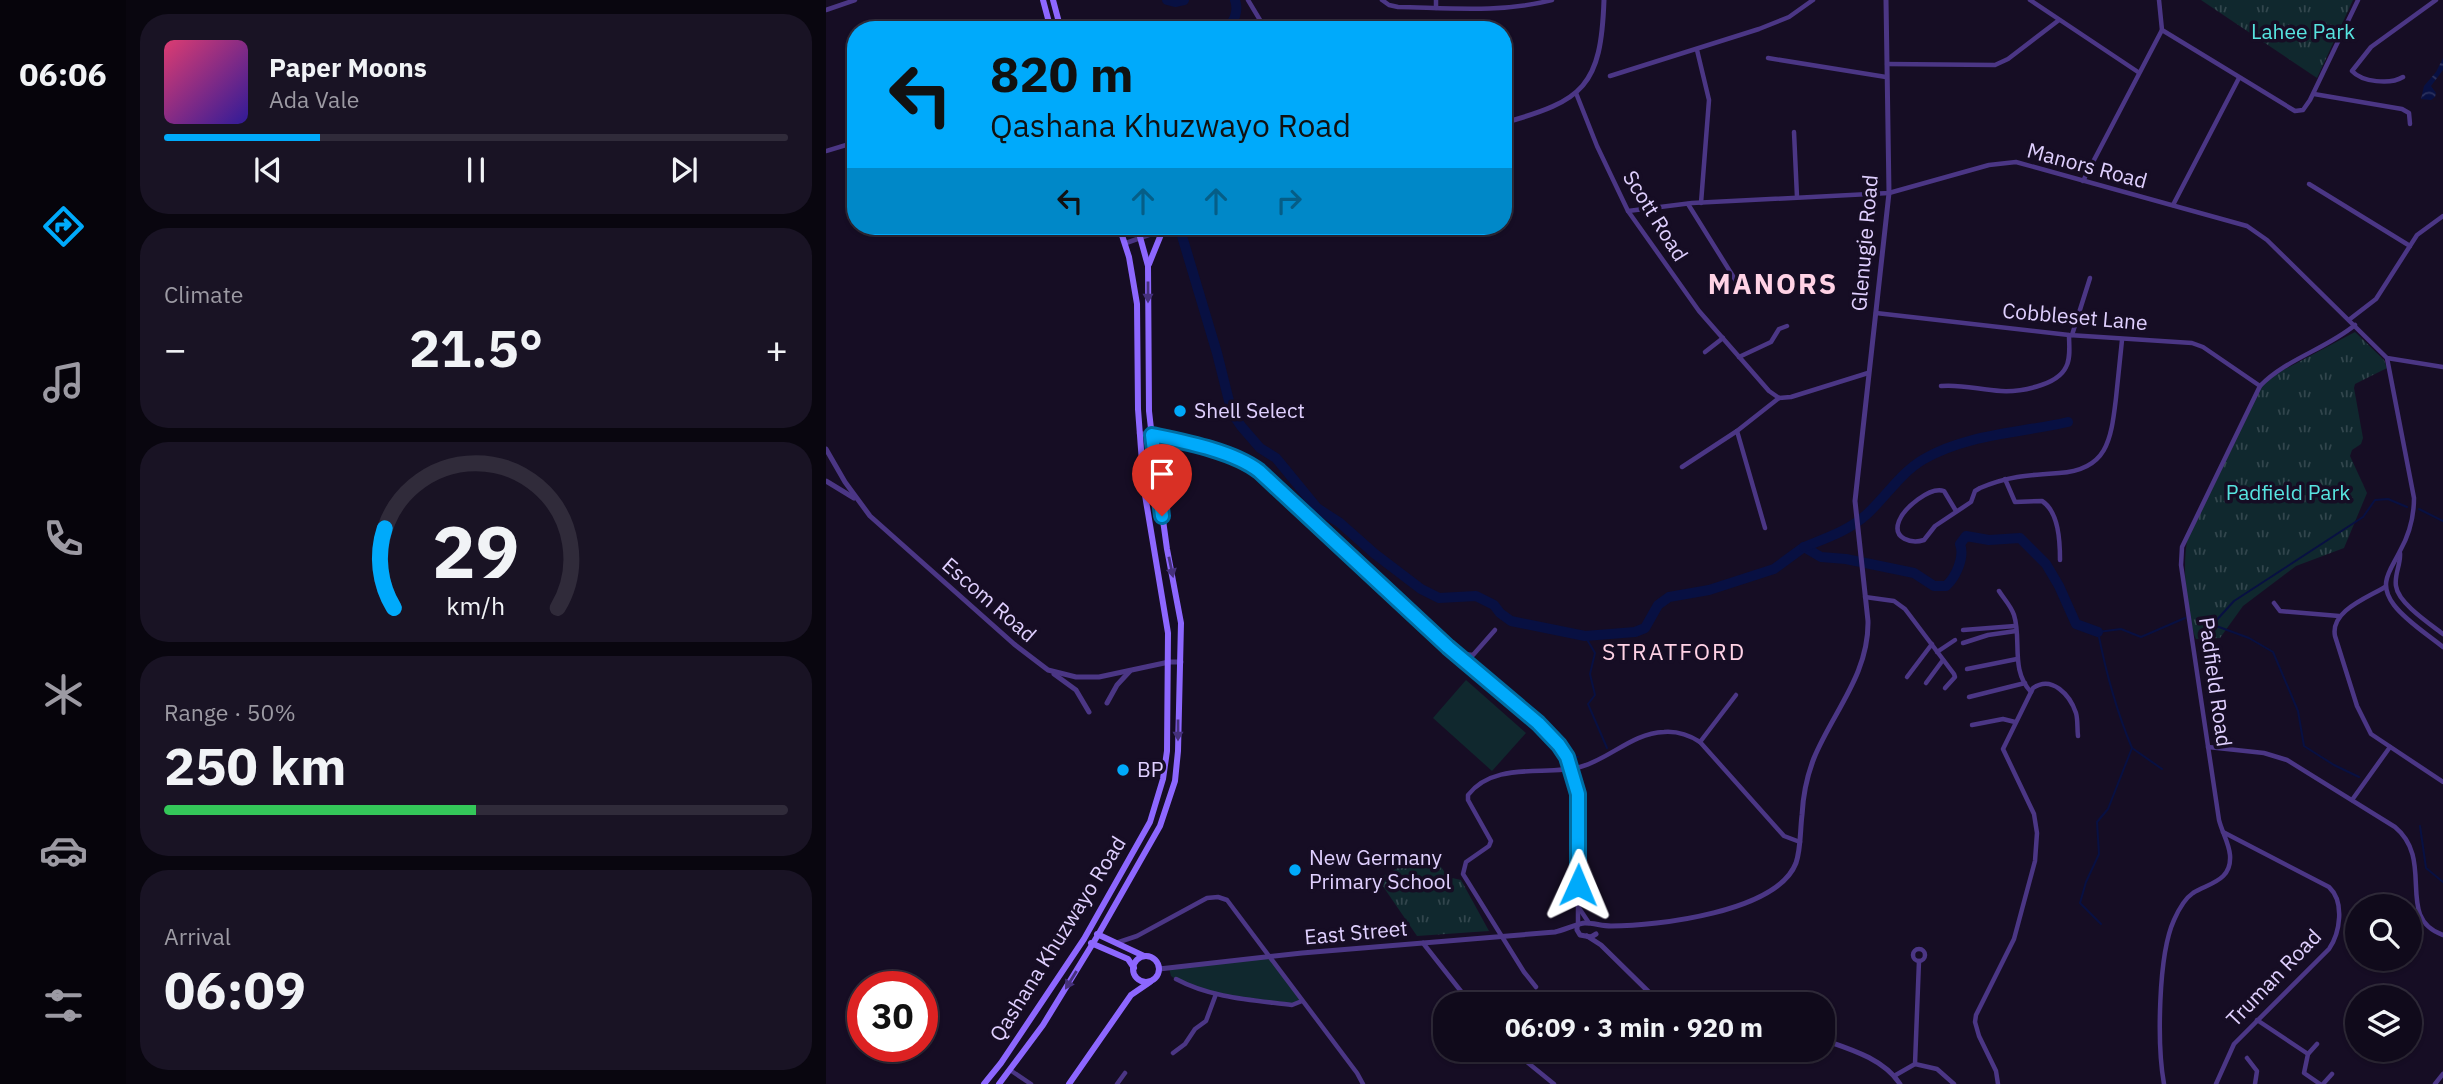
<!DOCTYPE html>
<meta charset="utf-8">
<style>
:root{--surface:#100a1b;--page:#191324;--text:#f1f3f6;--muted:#9c9aa3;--line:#302b3a;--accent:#00aafb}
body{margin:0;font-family:"IBM Plex Sans",sans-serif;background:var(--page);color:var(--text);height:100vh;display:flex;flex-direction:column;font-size:26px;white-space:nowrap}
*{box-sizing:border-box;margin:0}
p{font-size:23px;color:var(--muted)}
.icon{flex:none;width:38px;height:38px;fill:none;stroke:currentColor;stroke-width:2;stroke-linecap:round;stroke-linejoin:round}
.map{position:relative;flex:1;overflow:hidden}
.side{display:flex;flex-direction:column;gap:14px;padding:14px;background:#09060f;width:700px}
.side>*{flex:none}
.banner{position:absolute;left:21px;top:21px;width:665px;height:214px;border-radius:28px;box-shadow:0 2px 5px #0004,0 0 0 2px var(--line);background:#00aafb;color:#111;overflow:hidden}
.fabs{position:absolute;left:1519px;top:894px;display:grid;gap:14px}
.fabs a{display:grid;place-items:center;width:77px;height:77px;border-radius:50%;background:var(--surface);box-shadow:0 2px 5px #0004,0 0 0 2px var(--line);font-size:35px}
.speed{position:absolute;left:21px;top:971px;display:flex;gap:14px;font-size:35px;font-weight:700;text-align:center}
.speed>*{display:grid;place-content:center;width:91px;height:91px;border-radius:50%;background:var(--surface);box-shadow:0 2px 5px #0004,0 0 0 2px var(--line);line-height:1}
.speed .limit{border:10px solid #d22;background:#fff;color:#111}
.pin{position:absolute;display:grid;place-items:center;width:60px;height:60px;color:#fff;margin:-72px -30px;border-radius:50% 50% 50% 0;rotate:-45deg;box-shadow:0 0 7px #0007}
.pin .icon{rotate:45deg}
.me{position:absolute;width:77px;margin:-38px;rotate:1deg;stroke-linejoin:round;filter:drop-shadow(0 0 5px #0008)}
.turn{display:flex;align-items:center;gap:24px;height:147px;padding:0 28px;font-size:32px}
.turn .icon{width:91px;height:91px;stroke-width:2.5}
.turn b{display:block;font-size:49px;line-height:60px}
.lanes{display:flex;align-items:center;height:66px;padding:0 28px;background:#0003;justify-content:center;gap:35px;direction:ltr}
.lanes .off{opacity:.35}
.big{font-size:52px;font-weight:800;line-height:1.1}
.side .tile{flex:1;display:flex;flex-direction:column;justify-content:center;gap:10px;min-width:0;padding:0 24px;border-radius:28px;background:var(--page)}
.side .dial{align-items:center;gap:0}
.dial svg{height:182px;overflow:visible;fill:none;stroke:var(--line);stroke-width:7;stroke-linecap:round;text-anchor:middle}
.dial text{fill:var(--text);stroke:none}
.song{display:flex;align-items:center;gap:21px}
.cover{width:84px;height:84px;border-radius:10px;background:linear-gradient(135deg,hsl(340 70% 55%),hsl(250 70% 35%))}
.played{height:7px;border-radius:4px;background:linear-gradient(90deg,var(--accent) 25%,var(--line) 25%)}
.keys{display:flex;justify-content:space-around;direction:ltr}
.heat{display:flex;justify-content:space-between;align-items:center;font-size:38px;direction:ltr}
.charge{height:10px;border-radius:5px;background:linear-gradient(90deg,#34c759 50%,var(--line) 0)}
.trip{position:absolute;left:607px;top:992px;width:402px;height:70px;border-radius:28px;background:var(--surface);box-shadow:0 2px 5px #0004,0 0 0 2px var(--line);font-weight:800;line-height:70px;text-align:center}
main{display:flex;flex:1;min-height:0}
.menu{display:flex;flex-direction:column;width:126px;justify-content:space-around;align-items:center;background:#06040b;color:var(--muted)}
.menu .icon{width:49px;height:49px}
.menu .active{color:var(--accent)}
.menu b{font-size:32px;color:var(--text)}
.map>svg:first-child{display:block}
.grass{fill:#10282e}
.park{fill:url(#park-tufts)}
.water{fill:url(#water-waves)}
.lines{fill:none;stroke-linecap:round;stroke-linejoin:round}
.stream{stroke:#081042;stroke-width:2}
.river{stroke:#081042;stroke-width:10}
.minor{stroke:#4b3685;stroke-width:4.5}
.tertiary{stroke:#4b3685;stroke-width:5}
.secondary{stroke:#8d67ff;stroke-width:6}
.oneway{fill:#46317c}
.route-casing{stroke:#006ea3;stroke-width:18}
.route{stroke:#00aafb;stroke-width:12}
.poi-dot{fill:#00aafb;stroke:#160d24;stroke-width:2.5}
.labels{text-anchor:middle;stroke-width:7;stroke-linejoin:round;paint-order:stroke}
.park-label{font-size:21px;fill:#57e4e0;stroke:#160d24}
.street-label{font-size:21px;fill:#e0d0ff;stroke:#160d24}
.poi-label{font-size:21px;fill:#e0d0ff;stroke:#160d24;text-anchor:start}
.neighbourhood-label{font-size:23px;letter-spacing:2px;fill:#ffd2e5;stroke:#160d24}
.district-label{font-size:28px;font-weight:bold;letter-spacing:2px;fill:#ffd2e5;stroke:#160d24}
</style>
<main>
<nav class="menu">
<b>06:06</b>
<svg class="icon active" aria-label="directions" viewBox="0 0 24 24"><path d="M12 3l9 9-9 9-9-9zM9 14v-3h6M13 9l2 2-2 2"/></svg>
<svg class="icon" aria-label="music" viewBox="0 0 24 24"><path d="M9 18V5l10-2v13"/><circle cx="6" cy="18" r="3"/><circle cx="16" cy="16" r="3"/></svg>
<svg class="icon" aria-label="phone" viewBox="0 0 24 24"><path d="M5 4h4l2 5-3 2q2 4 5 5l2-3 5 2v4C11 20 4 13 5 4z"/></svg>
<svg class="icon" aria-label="climate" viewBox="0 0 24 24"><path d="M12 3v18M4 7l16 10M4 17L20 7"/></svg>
<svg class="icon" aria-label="car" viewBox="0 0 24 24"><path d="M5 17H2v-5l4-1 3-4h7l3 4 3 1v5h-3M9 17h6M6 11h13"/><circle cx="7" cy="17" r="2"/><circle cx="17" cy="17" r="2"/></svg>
<svg class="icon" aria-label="filters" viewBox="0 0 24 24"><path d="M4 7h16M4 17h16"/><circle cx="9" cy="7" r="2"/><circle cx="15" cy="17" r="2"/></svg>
</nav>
<section class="side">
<div class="tile">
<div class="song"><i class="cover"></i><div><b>Paper Moons</b><p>Ada Vale</p></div></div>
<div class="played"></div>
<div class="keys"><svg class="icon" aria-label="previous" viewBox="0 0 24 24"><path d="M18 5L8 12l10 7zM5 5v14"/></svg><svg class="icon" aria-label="pause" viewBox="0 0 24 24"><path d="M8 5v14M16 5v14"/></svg><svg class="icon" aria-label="next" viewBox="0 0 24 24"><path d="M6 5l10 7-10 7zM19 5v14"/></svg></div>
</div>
<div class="tile"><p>Climate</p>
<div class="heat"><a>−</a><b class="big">21.5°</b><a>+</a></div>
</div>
<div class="tile dial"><svg viewBox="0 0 100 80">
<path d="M14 69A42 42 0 1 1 86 69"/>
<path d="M14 69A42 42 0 0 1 10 34" stroke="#00aafb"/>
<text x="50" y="56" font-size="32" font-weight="700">29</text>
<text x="50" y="72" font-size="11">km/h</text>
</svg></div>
<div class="tile"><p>Range · 50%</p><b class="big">250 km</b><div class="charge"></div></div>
<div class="tile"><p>Arrival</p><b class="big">06:09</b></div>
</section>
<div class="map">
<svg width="1617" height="1084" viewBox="0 0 1617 1084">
<defs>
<pattern id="park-tufts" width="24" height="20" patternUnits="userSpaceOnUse" patternTransform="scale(1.75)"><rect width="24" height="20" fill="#10282e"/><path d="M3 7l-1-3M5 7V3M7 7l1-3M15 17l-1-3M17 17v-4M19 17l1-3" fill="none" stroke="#32464d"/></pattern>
<pattern id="water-waves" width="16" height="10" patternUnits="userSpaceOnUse" patternTransform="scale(1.75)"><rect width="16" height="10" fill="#081042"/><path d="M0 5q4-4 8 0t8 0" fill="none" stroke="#2c325e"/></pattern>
</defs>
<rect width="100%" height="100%" fill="#160d24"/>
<g class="grass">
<polygon points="640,680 700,733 666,771 607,718"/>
<polygon points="444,956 477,1001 473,1004 389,994 350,980 345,976 343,968"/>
</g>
<g class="park">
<polygon points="1375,0 1527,0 1491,78"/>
<path d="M1529,332L1558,360L1561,368L1529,384L1528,388L1537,438L1535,444L1526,450L1524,456L1541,493L1518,548L1470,566L1417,606L1394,638L1370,639C1360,613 1355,560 1363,533L1436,385L1448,375Z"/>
<polygon points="597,854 603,864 610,860 622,877 635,880 663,931 591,936 552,879"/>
</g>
<polygon class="water" points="1617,58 1617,70 1605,86 1610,93 1609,97 1605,100 1595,99 1598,86 1610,72"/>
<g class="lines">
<g class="stream">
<polyline points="1593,509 1617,521"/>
<polyline points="1371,619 1423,638 1447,652 1472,711 1478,746 1508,765 1533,777"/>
<polyline points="1387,624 1408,601 1537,517 1549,500 1562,499 1581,507"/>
<polyline points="759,636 769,653 764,674 769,695 762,704 781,748"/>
<polyline points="1306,748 1336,769"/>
<polyline points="743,755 752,757"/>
<polyline points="1594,826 1600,868 1617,882"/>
<path d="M1275,924L1254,903L1260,882L1273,854L1271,822L1282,809L1306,748C1290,710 1280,673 1272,632L1295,629L1315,637L1359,618"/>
</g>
<g class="river">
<polyline points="341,0 349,2 358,0"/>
<path d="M400,30C408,21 413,12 409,0"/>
<path d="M353,226L391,353L406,413L415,426L434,448L450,458L491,508L514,523L549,554L595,589L613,598L650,596L668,605L674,613L685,621L759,636L809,632L819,628L832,605L843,597L883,590L948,569L978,547L995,557L1020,559L1088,573L1108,586H1120C1130,577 1139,557 1134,544L1140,536L1163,540L1194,538L1220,564L1233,586L1250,624L1272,632"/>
<path d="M978,547C1000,538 1022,531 1040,515C1060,497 1074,473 1098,459C1141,434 1194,433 1242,422"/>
</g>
<g class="minor">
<polyline points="422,0 440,30"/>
<path d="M556,0L563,5L572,7C624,8 675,13 726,0"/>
<polyline points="1204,0 1312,72"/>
<polyline points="1333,0 1336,30 1469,111 1477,110 1484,100 1532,0"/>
<polyline points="610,8 610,0"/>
<polyline points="0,10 29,0"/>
<polyline points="871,50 883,100 875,203"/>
<polyline points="942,58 1060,77"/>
<polyline points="1061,64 1169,65 1182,59 1233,20"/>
<polyline points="784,76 933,29 963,17 987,0"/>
<path d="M1577,77C1564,85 1536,82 1526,71L1545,47L1610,0"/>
<polyline points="750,93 771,146 802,211 873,311 943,391 953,398 965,397 1042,373"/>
<polyline points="1488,94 1576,109 1583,113 1584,124"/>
<polyline points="968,132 971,197"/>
<polyline points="0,151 30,142"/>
<polyline points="1257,181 1336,30"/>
<polyline points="1483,184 1584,246"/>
<polyline points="862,204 910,281"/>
<polyline points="1347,205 1413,78"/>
<polyline points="802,211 866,203 1063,193 1163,165 1190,162 1421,226 1441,240 1561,358 1617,367"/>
<polyline points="1050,313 1243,335 1366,343 1377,347 1434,386"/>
<polyline points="1524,319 1550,299 1591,235 1617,216"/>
<polyline points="1246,335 1264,278"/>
<polyline points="879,352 897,338"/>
<polyline points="913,357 945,342 953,329 961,326"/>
<path d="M1561,358L1588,498C1588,516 1583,535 1574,551C1565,570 1551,583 1568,605C1580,621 1601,634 1617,647"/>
<path d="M1115,386C1136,384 1154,390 1175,391C1193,392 1231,386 1240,367C1245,358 1243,345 1243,335"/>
<polyline points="911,431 939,528"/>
<path d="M313,433C349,440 395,448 426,466L622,647L711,723L737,751L748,777L752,794V925"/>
<polyline points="856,467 911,431 953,398"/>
<path d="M1179,479L1189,502L1216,501C1233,512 1234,542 1234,560"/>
<path d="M1130,511L1118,491C1104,486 1078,508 1073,521C1066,539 1086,544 1098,540L1109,526L1145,502L1149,491L1154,488C1182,476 1203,475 1233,473C1282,470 1285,439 1290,398C1292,379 1294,359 1296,340"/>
<path d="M1574,553C1575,564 1568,575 1570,586C1572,603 1604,624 1617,634"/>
<path d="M1559,587C1541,598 1504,611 1509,636L1531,706L1545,734L1617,782"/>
<path d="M1173,591C1178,599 1185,606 1188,615C1196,640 1184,670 1205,692"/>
<polyline points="1039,597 1068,601 1079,609 1128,674 1129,677 1119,688"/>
<polyline points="1448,603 1454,611 1513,616"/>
<polyline points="1137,630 1189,626"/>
<polyline points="1137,643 1162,635 1190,631"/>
<polyline points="1111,652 1129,640"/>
<polyline points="630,653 647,655 669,630"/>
<polyline points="1141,669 1191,659"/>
<polyline points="1081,677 1106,644"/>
<polyline points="1100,683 1117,660"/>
<polyline points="1143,697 1199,683"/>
<polyline points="1146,725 1177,719 1189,722"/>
<polyline points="874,742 910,695"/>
<path d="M1382,747L1438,753L1461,760L1569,827C1610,861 1568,918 1617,935"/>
<polyline points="1526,800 1564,747"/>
<polyline points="753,908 763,923"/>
<polyline points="290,943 311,936 381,898 392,897 401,900 531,1073 537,1084"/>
<polyline points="597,943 645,1004"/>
<circle cx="1093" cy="955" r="6"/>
<path d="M350,979C385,998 427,1000 466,1005L476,1001"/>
<path d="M710,987L698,972L637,874L640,862L663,846L665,841L642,800V795C668,761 719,776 754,767C784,759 806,733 838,732C851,731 863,735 874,742L958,836L974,842"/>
<polyline points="1431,1020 1482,1054"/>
<polyline points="1491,1044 1482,1054 1478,1073 1494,1084"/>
<polyline points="686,1050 728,1084"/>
<polyline points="347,1053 359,1044 369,1029 380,1021 390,994"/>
<polyline points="1421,1058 1431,1071 1429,1084"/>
<polyline points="1089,1064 1111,1069 1128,1084"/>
<polyline points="184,1070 205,1084"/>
<polyline points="1068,1076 1089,1064 1093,961"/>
<polyline points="291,1084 299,1073"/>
<path d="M1172,1084L1170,1071L1153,1036L1149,1022L1150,1015L1188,939L1209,861L1211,833L1208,814L1177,749L1207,688C1226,675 1244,695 1250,713C1252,720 1251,728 1252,736"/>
<path d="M1338,1084C1331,1045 1332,955 1348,920C1352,911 1358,899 1367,893C1383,883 1406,881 1404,855C1403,843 1396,832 1393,820L1355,565L1356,547L1434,386C1460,359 1500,349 1529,325"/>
<path d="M1390,1084L1408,1044L1503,949C1514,933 1519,902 1503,887L1397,832"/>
<polyline points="1497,1084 1506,1074"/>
<polyline points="1609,1084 1617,1074"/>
</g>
<g class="tertiary">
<path d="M677,123C758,101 775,86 778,0"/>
<polyline points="300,243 348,226"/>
<polyline points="0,449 19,482 44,516 188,644 222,670 250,677 273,677 343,662 355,662"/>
<polyline points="0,481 28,498"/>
<polyline points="228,674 250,690 263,712"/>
<polyline points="281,703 291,685 304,671"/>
<polyline points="751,926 751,930 754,935 765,937 770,934"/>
<polyline points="761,936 775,945 835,1004"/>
<path d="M333,969L476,953L729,932C738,930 753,923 759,923C768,923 776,926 785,926C831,926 951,912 970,863C975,848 974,831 976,815C977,796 981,776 988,758C1007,712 1043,674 1042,621L1029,501L1063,193L1060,0"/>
<path d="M998,1040C1024,1049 1058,1059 1074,1084"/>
</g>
<g class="secondary">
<polyline points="217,0 225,30"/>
<polyline points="227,0 235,30"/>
<polyline points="322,226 336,232 323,264"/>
<polyline points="271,934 318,956"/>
<polyline points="265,943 302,959 308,968"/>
<circle cx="320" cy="969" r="13"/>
<polyline points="158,1084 175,1063 258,939 324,822 337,779 341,751 342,633 318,489 312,409 311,304 303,257 293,226"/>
<polyline points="173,1084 217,1025 272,935 334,826 349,781 352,751 355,623 341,549 328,455 323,411 322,266 311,226"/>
<polyline points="243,1084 305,995 324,982"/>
</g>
</g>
<defs><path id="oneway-solid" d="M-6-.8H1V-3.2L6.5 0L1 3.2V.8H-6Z" transform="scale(1.75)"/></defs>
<g class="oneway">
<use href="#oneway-solid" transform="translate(322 292) rotate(90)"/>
<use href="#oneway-solid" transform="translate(345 567) rotate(78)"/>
<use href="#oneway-solid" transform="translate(352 730) rotate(90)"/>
<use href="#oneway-solid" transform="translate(245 980) rotate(122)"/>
</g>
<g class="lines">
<g class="route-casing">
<path id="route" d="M336,516L326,435C359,442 407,451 433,471L622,647L712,723L733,745L741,757L752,794V885"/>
</g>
<use href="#route" class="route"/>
</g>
<g class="poi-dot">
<circle cx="354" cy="411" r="7"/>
<circle cx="297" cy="770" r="7"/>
<circle cx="469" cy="870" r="7"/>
</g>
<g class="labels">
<g class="park-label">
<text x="1477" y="39">Lahee Park</text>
<text x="1462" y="500">Padfield Park</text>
</g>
<g class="street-label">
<text transform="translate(1261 166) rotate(15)" y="7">Manors Road</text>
<text transform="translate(829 216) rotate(58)" y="7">Scott Road</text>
<text transform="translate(1039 243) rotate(-85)" y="7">Glenugie Road</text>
<text transform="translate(1249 317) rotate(5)" y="7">Cobbleset Lane</text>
<text transform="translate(163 600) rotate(41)" y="7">Escom Road</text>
<text transform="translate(1389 682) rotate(82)" y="7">Padfield Road</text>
<text transform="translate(530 933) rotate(-5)" y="7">East Street</text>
<text transform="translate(232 939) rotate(-58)" y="7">Qashana Khuzwayo Road</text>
<text transform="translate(1448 978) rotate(-46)" y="7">Truman Road</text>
</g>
<g class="poi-label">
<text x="368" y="418">Shell Select</text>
<text x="311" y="777">BP</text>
<text x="483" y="865">New Germany<tspan x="483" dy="24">Primary School</tspan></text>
</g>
<g class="neighbourhood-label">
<text x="848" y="660">STRATFORD</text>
</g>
<g class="district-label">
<text x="947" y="294">MANORS</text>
</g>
</g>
</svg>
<div class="fabs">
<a><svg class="icon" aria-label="search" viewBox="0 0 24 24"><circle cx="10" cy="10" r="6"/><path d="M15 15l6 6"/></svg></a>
<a><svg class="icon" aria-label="layers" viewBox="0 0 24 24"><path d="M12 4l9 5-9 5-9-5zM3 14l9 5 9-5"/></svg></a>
</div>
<div class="speed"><div class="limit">30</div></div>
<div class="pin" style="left:336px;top:516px;background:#d93025"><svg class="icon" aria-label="arrive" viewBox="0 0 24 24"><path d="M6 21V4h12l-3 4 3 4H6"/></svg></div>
<svg class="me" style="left:752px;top:885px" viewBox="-20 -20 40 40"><path d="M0-17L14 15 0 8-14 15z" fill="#00aafb" stroke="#fff" stroke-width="4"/></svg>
<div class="trip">06:09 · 3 min · 920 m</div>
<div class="banner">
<div class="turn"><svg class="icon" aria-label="left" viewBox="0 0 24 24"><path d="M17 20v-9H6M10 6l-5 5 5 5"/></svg><div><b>820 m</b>Qashana Khuzwayo Road</div></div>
<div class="lanes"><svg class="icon" aria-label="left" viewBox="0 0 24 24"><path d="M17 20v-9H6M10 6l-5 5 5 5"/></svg><svg class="icon off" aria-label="ahead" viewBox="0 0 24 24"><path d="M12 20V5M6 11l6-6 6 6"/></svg><svg class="icon off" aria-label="ahead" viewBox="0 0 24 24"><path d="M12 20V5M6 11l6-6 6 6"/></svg><svg class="icon off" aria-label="right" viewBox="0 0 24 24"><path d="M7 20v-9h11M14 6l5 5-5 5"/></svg></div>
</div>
</div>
</main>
